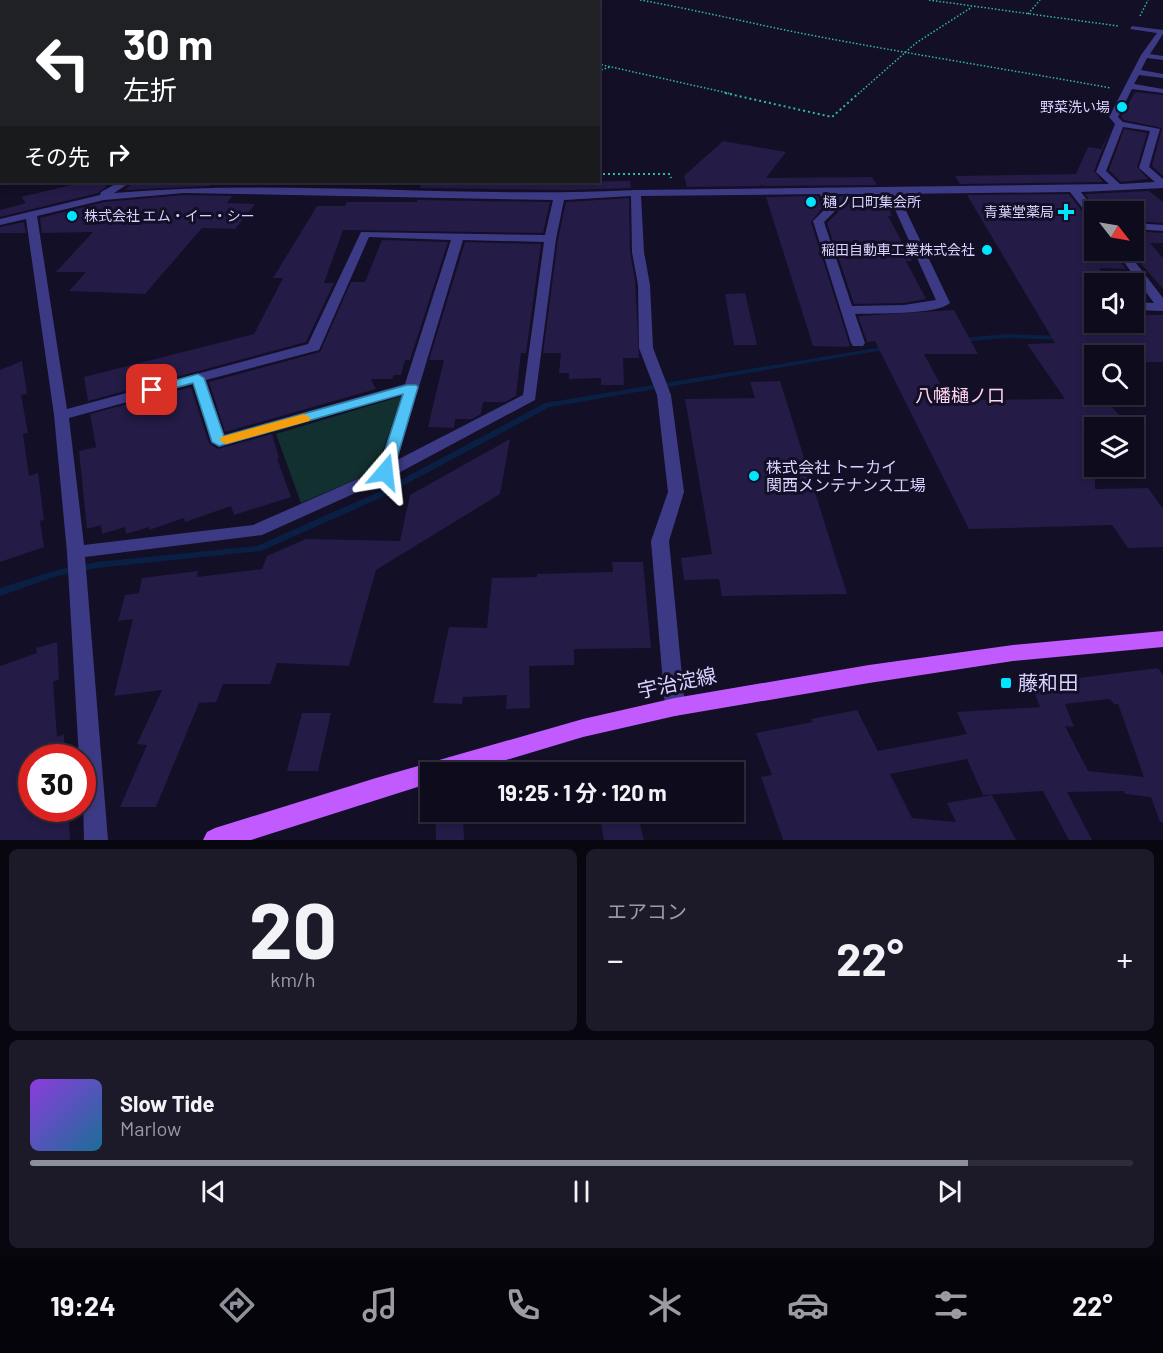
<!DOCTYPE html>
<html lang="ja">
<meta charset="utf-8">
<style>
:root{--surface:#0e0b1c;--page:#1c1929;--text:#f1f3f6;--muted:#9b9ba3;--line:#2e2b3b;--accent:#8c9099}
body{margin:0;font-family:Barlow,"Noto Sans JP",sans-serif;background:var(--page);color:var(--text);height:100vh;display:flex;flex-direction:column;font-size:22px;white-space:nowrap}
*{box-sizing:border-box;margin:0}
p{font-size:20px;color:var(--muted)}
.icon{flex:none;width:33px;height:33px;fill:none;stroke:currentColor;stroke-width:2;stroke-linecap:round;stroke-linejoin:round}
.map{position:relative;height:840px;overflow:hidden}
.details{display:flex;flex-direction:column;gap:9px;padding:9px;background:#08060f;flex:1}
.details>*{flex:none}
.banner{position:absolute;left:0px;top:0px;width:600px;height:183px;box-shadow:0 3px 9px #0003,0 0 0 2px var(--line);background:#202124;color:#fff;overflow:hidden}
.needle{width:39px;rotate:121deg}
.buttons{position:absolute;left:1084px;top:201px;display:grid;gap:12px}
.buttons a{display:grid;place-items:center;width:60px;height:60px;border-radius:0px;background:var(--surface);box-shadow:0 3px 9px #0003,0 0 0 2px var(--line);font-size:30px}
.speed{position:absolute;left:18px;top:744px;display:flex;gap:12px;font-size:30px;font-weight:700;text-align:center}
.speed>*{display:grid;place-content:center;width:78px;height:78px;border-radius:50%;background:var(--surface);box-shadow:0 3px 9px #0003,0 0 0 2px var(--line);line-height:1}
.speed .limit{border:9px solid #d22;background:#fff;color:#111}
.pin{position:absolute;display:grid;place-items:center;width:51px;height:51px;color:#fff;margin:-26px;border-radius:12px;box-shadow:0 3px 9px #0006}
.me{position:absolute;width:66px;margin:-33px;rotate:17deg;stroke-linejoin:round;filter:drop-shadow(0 0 4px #0008)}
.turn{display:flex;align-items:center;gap:21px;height:126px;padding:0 24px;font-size:27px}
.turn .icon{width:78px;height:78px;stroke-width:2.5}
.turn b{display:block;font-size:42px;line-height:51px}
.then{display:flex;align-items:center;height:57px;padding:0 24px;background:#0003;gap:12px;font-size:22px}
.big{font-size:45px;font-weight:700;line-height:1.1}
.details .card{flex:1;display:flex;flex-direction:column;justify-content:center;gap:9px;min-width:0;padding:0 21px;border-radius:9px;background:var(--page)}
.details .dial{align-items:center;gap:0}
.dial b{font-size:78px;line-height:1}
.song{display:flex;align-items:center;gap:18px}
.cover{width:72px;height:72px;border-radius:9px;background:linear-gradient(135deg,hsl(270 70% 55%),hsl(200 70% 35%))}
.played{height:6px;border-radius:3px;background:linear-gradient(90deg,var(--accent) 85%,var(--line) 85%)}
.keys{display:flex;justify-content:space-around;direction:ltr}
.heat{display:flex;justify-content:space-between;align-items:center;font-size:33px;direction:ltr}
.details .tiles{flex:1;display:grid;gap:9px;grid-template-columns:1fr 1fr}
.card:last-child{grid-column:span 2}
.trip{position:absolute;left:420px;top:762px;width:324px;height:60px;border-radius:0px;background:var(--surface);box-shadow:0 3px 9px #0003,0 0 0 2px var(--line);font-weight:700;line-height:60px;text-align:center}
.tabs{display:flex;height:96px;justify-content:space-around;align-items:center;background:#06040b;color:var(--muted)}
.tabs .icon{width:42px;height:42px}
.tabs .on{color:var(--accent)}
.tabs b{font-size:27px;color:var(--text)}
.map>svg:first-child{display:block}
.green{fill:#12302f}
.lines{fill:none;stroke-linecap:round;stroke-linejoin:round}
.stream{fill:#0a1f44;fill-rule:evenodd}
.building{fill:#241b47;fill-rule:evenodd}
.path-far1{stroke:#2fb8b0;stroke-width:1.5;stroke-dasharray:1.5 2;stroke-linecap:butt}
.path{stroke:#2fb8b0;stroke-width:2;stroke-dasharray:2 3;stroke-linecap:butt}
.minor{fill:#3d3a85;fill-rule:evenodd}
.major{fill:#c25bff;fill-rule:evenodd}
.route{fill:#4fc3f7;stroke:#337fa1;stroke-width:1.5}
.slow{fill:#f59e0b}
.poi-dot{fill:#00e5ff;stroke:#130f26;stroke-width:2}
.labels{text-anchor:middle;stroke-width:6;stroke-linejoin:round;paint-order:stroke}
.far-poi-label{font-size:14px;fill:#d9d4ff;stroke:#130f26;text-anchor:end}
.poi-label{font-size:16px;fill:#d9d4ff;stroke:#130f26;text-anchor:start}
.neighbourhood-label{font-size:18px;fill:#ffd6f0;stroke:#130f26}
.near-street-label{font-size:20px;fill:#d9d4ff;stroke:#130f26}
.near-poi-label{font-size:20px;fill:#d9d4ff;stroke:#130f26;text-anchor:start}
</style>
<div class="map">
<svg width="1163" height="840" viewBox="0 0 1163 840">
<rect width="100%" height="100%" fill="#130f26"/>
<polygon class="green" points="402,396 379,462 364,476 301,503 276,434"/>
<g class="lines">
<g class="stream">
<polygon points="1007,334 1061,336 1064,338 1061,340 1007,338 960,342 957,340 960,338"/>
<polygon points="888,346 891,348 890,349 550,407 380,498 261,551 97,568 57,576 0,596 0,588 57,570 97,562 257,546 374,494 545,403"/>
</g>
</g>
<g class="building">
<polygon points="1135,92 1163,95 1163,176 1152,166 1162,128 1124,120 1121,117"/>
<polygon points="1111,128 1094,171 1103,182 960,184 955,176 1076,174 1088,147 1101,149"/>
<polygon points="1124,129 1147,133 1137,167 1148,179 1121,182 1109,170"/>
<polygon points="723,141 786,152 766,178 872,177 877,185 763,186 762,184 760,186 687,187 684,176"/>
<polygon points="630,181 631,188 571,190 420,188 421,185 441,184 442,182"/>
<polygon points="84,182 103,182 106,187 98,193 0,217 0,210 26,203 21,197"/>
<polygon points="171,182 214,182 210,186 125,190 132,183"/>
<polygon points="1149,191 1163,202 1163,223 1134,221 1134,212 1098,212 1085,194"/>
<polygon points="1069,194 1089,220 1095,222 1095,250 1113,250 1126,269 1099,268 1110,284 1095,284 1095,322 1134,322 1134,315 1163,315 1163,362 1143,362 1135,354 1095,355 1095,398 1106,398 1128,428 1095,428 1095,489 1148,488 1163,509 1163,547 1128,548 1112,525 969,529 875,341 867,342 858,316 954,310 978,354 924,354 949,400 1065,399 1027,344 1055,343 967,195"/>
<polygon points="184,195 232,196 227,203 255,204 235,229 202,228 145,294 69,291 86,272 56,272 93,232 42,233 40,218 104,202"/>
<polygon points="818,196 822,208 811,222 850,346 847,347 813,346 766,197"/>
<polygon points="833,196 884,196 892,216 888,216 912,261 906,261 926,299 904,303 854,304 827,223 838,212"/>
<polygon points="629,198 630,252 635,280 639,358 623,358 624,385 601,385 601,378 569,379 569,373 559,373 561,353 543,353 558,239 566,202"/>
<polygon points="417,200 550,202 543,233 343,230 324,283 334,283 306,342 88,401 84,377 254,334 283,278 273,278 317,206 345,206 347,202 417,202"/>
<polygon points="24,222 26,233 0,233 0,227"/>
<polygon points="1134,231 1163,233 1163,243 1150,243 1163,258 1163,289 1129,250 1134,250"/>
<polygon points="382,240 448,242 410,360 405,360 401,375 394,375 392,379 371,379 376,389 225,432 209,382 320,352 351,282 365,282"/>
<polygon points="465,242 541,244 526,353 521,353 516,396 505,402 483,402 481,414 472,419 455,419 454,428 428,427 444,360 429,360"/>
<polygon points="745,293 757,345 734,345 725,294"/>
<polygon points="22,361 27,394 21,395 28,433 23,434 29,476 38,473 44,520 40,521 44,547 0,562 0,370"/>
<polygon points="780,381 847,594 722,596 719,579 684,580 681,558 712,554 685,399 755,398 750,382"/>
<polygon points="191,387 209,443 218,449 272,434 279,458 277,458 291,497 234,515 231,506 185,522 184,518 149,530 149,527 126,534 125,527 102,534 101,525 87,529 79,451 96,447 90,414"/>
<polygon points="510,439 500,494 376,570 349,666 277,663 270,684 223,684 216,702 199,703 156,807 120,807 147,745 137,744 162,690 114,696 133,619 118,621 125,595 139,593 142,578 198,571 197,577 262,569 267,556 306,539 400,541 410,495"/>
<polygon points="612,562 643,562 651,648 574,649 574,665 529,666 530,708 506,709 507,695 463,697 462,704 433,703 449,627 487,628 492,578 537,577 537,574 613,572"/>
<polygon points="57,642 59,679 53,682 57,737 64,734 65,758 32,758 32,808 68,808 70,840 0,840 0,666 37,653 36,648"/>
<path d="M1158,668L1163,675V822H1160L1151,797L1125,794L1124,791L1067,792L1092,840H1069L1043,791L983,795L967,759L890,774L912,818L956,822L947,803L992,795L1016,840H783L761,777L772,775L756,733L813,722L811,719L857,710L878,751L967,734L957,712L1040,707L1031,684L1066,686L1063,680ZM1110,699L1114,704H1118L1144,777L1088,771L1065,726L1074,727L1065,704Z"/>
<polygon points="302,713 331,713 318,771 287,771"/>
<polygon points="435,812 463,812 464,840 436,840"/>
<polygon points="599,812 637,812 644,840 604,840"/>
</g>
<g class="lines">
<g class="path-far1">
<path d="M640,0C697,10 753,24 810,35C910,54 1011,70 1111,88"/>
<polyline points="929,0 1118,26"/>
<polyline points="185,2 195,0"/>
<polyline points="337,2 340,0"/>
<polyline points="530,2 534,0"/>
<polyline points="1028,14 1040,0"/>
<polyline points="1140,16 1148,0"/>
<polyline points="598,64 732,94"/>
<polyline points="598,71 610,67"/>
<polyline points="858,94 916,43 972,7"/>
</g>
<g class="path">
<polyline points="725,93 832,117 859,93"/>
<polyline points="598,174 670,174 671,178"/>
</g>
<g class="minor">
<polygon points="115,0 130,0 112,2"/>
<rect x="0" y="15" width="2" height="4"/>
<path d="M1132,26L1163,30V34L1150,54L1163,56V60L1147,58L1141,70L1163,74V78L1139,75L1134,84L1163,89V93L1132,89L1118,117L1123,122L1160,129L1149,167L1163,179V188L1081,192L1096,212L1095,220L1091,219L1070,192L898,194L950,303C937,315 874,313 855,314L865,343L863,346H853L851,343L813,221L825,209L820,194L641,196L644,252L650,285L653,348L671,395L684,492L669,541L685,707L682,713L675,716L668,713L665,707L651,541L668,492L657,395L639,348L638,285L632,252L631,196L564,200L556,239L535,400L391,477L262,535L85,557L108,840H84L82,758H79L67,552L54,415L26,219L0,225V219L100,195L101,192L119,182H131L114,193C288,178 462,199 636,190L1109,184L1096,172L1115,124L1109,117L1141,55L1157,33L1130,29ZM1123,127L1150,131L1139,168L1155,182L1120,184L1106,171ZM184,193L553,200L545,235L361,232L308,344L67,409L37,216L104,200ZM830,194H888L936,300L904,305L852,306L824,222L836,210ZM369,237L451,240L405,384L224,435L206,380L319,350ZM463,240L544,242L523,395L397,460ZM193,384L211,442L219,447L402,394L378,470L253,525L84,545L69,418Z"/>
<polygon points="1134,223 1163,225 1163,231 1134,229"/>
<polygon points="1115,250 1126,250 1163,298 1163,311 1134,310 1134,302 1154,303"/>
</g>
<polygon class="major" points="1163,631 1163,647 1013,661 869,683 675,716 583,737 466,772 430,772 430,783 251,840 203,840 207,832 215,828 376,778 583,719 675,698 869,665 1013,645"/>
</g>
<polygon class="route" points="198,374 204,378 224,436 407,385 416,385 418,387 393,472 385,477 378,472 403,394 219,446 212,442 193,383 152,394 146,390 147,388"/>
<polygon class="slow" points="304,414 311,418 309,421 226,444 219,440 221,437"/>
<g class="poi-dot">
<circle cx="1122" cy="107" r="6"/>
<circle cx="811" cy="202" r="6"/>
<path d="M1063 203h6v6h6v6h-6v6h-6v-6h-6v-6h6z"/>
<circle cx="72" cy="216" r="6"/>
<circle cx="987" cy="250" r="6"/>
<circle cx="754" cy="476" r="6"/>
<rect x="1000" y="677" width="12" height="12" rx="3"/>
</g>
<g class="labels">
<g class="far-poi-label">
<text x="1110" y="112">野菜洗い場</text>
<text x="823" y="207" text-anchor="start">樋ノ口町集会所</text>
<text x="1054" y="217">青葉堂薬局</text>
<text x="84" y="221" text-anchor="start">株式会社 エム・イー・シー</text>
<text x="975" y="255">稲田自動車工業株式会社</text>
</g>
<g class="poi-label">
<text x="766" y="473">株式会社 トーカイ<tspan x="766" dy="18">関西メンテナンス工場</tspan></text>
</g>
<g class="neighbourhood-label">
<text x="960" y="402">八幡樋ノ口</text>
</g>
<g class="near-street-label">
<text transform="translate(677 683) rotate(-12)" y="7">宇治淀線</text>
</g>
<g class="near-poi-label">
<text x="1018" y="690">藤和田</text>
</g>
</g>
</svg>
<div class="buttons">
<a><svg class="needle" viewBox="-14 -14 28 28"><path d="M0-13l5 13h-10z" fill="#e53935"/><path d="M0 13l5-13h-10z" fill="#9b9ba3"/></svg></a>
<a><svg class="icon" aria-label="sound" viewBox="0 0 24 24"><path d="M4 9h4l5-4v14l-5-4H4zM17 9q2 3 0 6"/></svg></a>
<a><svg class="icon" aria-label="search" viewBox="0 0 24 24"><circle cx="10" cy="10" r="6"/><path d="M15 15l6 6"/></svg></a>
<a><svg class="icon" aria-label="layers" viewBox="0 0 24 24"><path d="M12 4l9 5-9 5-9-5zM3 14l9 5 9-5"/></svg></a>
</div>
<div class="speed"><div class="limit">30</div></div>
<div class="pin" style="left:152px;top:390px;background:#d93025"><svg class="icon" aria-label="arrive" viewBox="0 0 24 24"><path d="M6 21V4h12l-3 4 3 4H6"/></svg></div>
<svg class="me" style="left:385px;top:472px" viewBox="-20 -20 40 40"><path d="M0-17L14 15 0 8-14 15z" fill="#4fc3f7" stroke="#fff" stroke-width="4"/></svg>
<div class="trip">19:25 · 1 分 · 120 m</div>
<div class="banner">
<div class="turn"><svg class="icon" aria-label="left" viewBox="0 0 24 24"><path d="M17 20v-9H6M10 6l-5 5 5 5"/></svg><div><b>30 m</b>左折</div></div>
<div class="then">その先<svg class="icon" aria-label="right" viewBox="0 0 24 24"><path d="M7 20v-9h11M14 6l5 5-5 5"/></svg></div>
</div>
</div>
<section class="details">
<div class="tiles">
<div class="card dial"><b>20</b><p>km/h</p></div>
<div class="card"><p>エアコン</p>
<div class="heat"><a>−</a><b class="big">22°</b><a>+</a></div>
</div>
<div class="card">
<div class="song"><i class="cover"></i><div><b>Slow Tide</b><p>Marlow</p></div></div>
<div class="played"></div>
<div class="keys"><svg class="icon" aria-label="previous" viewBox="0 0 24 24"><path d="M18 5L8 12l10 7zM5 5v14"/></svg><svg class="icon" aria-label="pause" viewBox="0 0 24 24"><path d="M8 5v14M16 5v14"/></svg><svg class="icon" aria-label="next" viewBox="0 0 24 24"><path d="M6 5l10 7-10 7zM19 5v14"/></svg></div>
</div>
</div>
</section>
<nav class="tabs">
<b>19:24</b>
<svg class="icon on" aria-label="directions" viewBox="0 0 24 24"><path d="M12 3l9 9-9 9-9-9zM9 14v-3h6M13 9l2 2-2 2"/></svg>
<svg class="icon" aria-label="music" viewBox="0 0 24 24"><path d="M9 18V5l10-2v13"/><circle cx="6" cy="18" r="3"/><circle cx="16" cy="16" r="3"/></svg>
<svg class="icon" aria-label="phone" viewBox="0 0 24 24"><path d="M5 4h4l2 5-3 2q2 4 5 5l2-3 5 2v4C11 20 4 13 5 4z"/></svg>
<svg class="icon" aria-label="climate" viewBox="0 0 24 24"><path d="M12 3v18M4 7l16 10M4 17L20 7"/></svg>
<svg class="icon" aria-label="car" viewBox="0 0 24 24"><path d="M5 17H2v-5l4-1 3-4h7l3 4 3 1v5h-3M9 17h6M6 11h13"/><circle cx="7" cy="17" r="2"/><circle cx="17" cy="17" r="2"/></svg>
<svg class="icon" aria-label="filters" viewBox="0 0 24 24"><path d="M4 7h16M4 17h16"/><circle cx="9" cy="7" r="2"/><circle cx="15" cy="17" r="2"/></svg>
<b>22°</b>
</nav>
